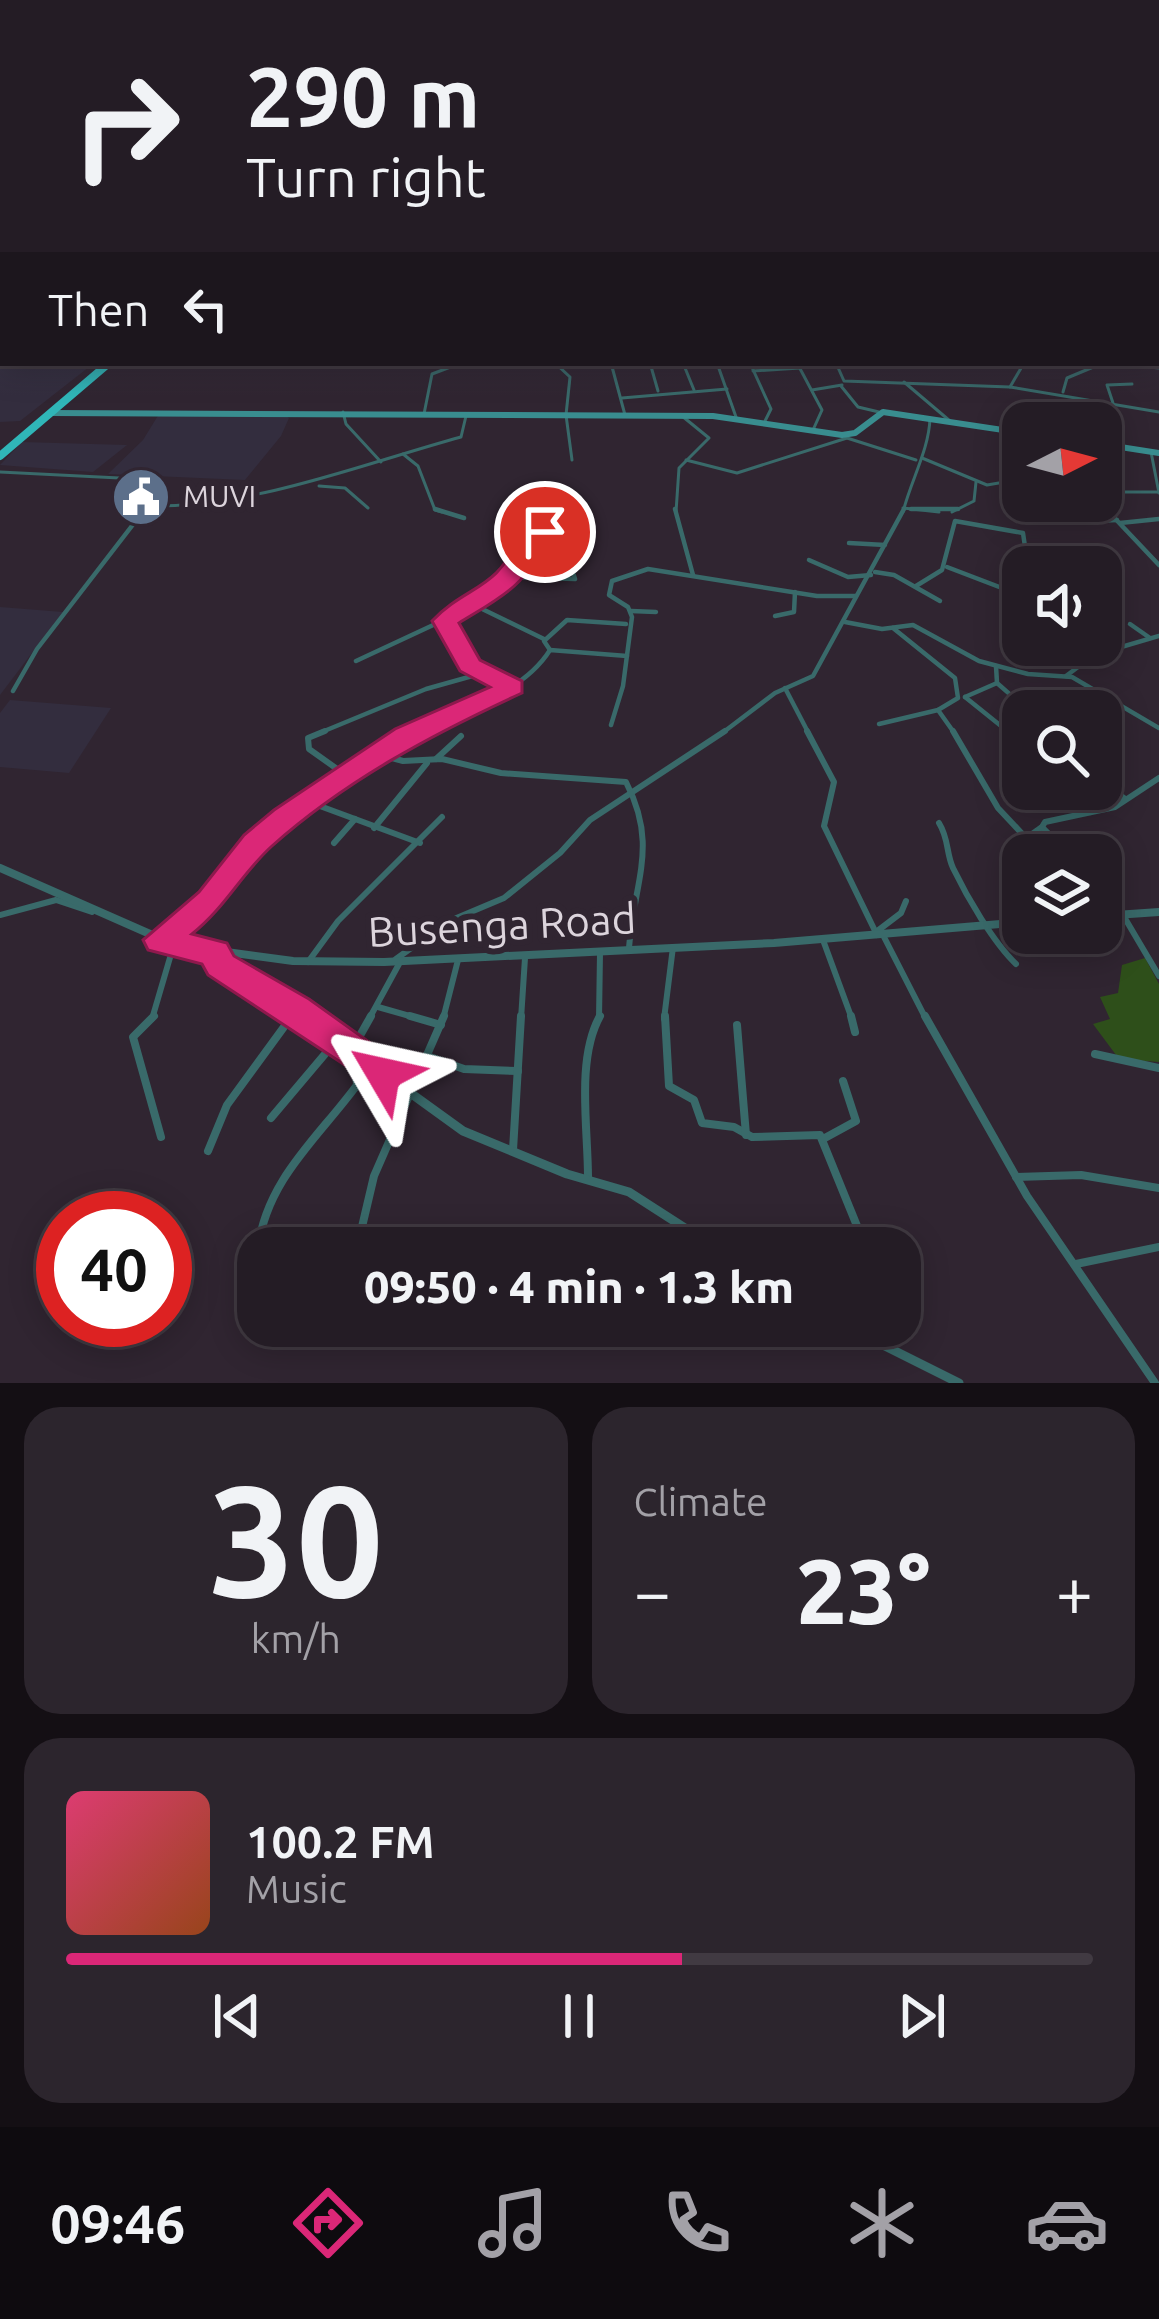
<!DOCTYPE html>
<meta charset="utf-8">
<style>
:root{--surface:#241c25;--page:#2c252d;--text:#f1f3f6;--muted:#a3a1a7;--line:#413a42;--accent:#db2777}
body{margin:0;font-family:Ubuntu,sans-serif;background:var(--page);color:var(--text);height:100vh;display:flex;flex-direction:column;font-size:45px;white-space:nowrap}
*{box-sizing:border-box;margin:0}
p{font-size:39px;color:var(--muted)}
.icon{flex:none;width:66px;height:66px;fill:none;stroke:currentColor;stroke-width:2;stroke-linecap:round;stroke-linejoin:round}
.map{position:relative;height:1383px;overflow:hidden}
.sheet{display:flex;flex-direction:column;gap:24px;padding:24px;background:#140f14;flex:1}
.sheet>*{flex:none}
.banner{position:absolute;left:0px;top:0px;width:1161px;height:366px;box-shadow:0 6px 30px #0003,0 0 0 3px var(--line);background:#241c25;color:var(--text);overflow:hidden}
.needle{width:78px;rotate:84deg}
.tools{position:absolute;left:1002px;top:402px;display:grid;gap:24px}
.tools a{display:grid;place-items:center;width:120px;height:120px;border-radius:24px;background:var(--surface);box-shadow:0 6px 30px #0003,0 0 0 3px var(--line);font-size:60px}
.speed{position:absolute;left:36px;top:1191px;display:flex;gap:24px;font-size:60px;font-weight:700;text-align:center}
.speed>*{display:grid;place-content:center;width:156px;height:156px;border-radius:50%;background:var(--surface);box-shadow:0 6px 30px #0003,0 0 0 3px var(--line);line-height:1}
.speed .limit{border:18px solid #d22;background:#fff;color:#111}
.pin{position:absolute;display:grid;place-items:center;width:102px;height:102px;color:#fff;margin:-51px;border:6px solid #fff;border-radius:50%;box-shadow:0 3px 12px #0007}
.me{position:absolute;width:132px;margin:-66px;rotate:306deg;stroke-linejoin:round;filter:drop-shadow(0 0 9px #0008)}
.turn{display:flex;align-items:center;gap:42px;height:252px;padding:0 48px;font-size:54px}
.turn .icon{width:156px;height:156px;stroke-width:2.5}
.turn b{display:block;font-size:84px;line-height:102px}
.then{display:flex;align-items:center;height:114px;padding:0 48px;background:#0003;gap:24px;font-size:45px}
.big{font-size:90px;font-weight:800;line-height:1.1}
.sheet .card{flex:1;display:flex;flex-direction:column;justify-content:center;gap:18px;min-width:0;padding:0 42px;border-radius:36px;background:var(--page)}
.sheet .dial{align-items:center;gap:0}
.dial b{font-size:156px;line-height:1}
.song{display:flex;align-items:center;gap:36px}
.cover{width:144px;height:144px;border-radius:18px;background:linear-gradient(135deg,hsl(340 70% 55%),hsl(20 70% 35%))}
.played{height:12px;border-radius:6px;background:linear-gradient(90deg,var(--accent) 60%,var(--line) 60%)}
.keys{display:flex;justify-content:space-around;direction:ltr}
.heat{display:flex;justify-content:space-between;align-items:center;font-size:66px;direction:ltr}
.sheet .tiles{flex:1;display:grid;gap:24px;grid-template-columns:1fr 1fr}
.card:last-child{grid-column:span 2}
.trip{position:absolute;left:237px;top:1227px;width:684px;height:120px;border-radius:36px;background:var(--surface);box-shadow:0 6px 30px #0003,0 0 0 3px var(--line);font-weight:800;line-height:120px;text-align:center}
.menu{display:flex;height:192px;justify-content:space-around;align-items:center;background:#0e0b0f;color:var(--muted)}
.menu .icon{width:84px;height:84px}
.menu .selected{color:var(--accent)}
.menu b{font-size:54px;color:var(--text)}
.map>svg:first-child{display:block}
.industrial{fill:#332d3e}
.green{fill:#2e4f1a}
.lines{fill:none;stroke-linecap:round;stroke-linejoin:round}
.minor-far3{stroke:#396a6a;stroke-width:3}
.minor-far2{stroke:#396a6a;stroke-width:4.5}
.minor-far1{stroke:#396a6a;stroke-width:6}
.minor{stroke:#396a6a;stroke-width:8}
.tertiary-far1{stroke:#396a6a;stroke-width:8}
.tertiary{stroke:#396a6a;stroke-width:9}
.secondary{stroke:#398d8f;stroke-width:6}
.trunk{stroke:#30b6b8;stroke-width:8}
.route{fill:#db2777;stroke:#8e194d;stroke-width:3}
.labels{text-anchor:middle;stroke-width:12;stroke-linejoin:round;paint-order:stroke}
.far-poi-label{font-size:30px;fill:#dcd4dc;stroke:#302531;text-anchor:start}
.near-street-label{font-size:42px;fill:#dcd4dc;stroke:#302531}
</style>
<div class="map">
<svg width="1159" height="1383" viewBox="0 0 1159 1383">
<rect width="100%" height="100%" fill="#302531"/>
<g class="industrial">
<polygon points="0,331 3,363 94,363 20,421 0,422"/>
<polygon points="283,413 289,418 281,436 245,480 108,474 143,440 159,414"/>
<polygon points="22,442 127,445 93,472 0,465"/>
<polygon points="0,607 63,612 0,695"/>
<polygon points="10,700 111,708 69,773 0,767 0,713"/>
</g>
<polygon class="green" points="1145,958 1159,984 1159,1062 1119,1059 1093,1024 1110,1019 1100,997 1118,993 1122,965"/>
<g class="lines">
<g class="minor-far3">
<polyline points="0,297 3,292"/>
<polyline points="555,363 570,377 566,415 572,460"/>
<polyline points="611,363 625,415"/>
<polyline points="650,363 658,391"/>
<polyline points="683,363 694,390"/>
<polyline points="717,363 736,417"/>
<polyline points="750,363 771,409 765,421"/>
<polyline points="797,363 822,410 813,430"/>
<polyline points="836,363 844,381 1010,387 1159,412"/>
<polyline points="1111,363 1159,368"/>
<polyline points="753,371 800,368"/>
<polyline points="904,382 950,421"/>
<polyline points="841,386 858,407 879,412"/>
<polyline points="1010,387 1024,363"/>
<polyline points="812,390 842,385"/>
<polyline points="1063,392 1067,378 1103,363"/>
<polyline points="622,398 727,389"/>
<polyline points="1113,403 1107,385 1132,384"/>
<polyline points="343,412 346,424 381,462"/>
<polyline points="424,414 432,374 461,363"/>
<polyline points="847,438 916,460"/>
<polyline points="1151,452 1159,493"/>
<polyline points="403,454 418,466 435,510 442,512"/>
<polyline points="922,458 987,485 1023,479"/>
<polyline points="686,460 737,473 847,438"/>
<polyline points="1101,468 1113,469"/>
<path d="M0,472L159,480L164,485L151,501L157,506C264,504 359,465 461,437L466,416"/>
<polyline points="319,486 345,488 368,508"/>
<polyline points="1101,492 1159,492"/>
<polyline points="1048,501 1060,512"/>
<polyline points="1099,501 1109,512"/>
<polyline points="903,508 939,512"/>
<polyline points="143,512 151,501"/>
<polyline points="676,512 679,468 709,438 682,416"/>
<path d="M903,512C911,480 929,450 930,418"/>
<polyline points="952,512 974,501 976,482"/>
</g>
<g class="minor-far2">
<polyline points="435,509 464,518"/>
<polyline points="675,509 693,575"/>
<polyline points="911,509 958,509"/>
<polyline points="1057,509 1072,522 1117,520"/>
<polyline points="1106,509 1159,565"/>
<polyline points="1120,523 1159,519"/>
<polygon points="561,534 575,579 508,577 532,535"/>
<polyline points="849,543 885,545"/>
<polyline points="809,560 848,577 871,575"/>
<polyline points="947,567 1023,596"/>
<polyline points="875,572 894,575 940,601"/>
<polyline points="916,586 942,570 955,521 1023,533 1028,567"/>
<polyline points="474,605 544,639"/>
<polyline points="631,611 656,612"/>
<polyline points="775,616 794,612 795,592"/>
<polyline points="445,621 470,665 510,686"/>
<polyline points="845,622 882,629 913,625 979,661 1028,674 1072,677 1159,728"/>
<polyline points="1130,624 1150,638"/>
<polyline points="550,650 544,641 567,620 626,624"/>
<polyline points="356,661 459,613 508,577"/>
<polyline points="996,666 997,683 1029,711"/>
<polyline points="1066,676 1094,655 1159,636"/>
<polyline points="785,688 809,734"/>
<polyline points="13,691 37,649 145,509"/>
<polyline points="965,697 1011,734"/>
<polyline points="965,697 997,683"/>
<polyline points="938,710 955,734"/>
<polyline points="879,724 938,710 958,698 955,678 893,628"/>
<polyline points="611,725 623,686 632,617 628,607 609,595 612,581 648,569 817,596 856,596"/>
<polyline points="317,734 426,689 483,673"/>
<path d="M409,734C456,713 522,695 550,650L627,656"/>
<polyline points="721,734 775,693 813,676 904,509"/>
</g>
<g class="minor-far1">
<polyline points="325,731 308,738 309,749 347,776"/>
<polyline points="807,731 834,782 824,826 877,935"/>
<polyline points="953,731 998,808 1027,839"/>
<polyline points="1007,731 1023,744"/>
<path d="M381,755L403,761L442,759L501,773L626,782C659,846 634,880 629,948"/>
<polyline points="436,759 461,736"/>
<polyline points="1101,781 1125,799"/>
<polyline points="1069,789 1090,812"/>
<polyline points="309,802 420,843"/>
<path d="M939,823C949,839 946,853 953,868C967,897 993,942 1016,964"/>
<polyline points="374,828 427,763"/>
<polyline points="334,843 355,819"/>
<polyline points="1008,851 1042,827"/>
<polyline points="1070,855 1042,827 1045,822 1115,807 1159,778"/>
<polyline points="1101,896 1113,915"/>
<polyline points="0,915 56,900 92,912"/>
<polyline points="1123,915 1159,976"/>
<polyline points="876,932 901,913 906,901"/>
<polyline points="883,935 926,1019"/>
<polyline points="165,937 211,901 255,843 285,818 416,731"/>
<polyline points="823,940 852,1019"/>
<polyline points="396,959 447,922 504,898 560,853 590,820 725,731"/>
<polyline points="308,962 338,921 442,817"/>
<polyline points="378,1007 420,1019"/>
<polyline points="152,1019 174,944"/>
<polyline points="289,1019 296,1010"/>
<polyline points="369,1019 399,964"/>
<polyline points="443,1019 458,960"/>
<polyline points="521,1019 525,958"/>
<polyline points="599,1019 600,953"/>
<polyline points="664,1019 673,947"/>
</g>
<g class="minor">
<polyline points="154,1016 133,1037 161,1137"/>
<polyline points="410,1016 441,1025"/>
<polyline points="665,1016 669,1086 694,1100 702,1123 734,1127 752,1137 820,1135 866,1248"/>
<polyline points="851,1016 855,1032"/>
<polyline points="925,1016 1027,1196 1155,1383"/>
<polyline points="737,1025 746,1135"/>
<polyline points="353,1048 371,1016"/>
<polyline points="1095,1054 1159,1068"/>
<polyline points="430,1057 464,1069 518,1071"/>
<polyline points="271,1118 336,1041"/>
<polyline points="823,1139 856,1121 843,1081"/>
<polyline points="513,1150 521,1016"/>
<polyline points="208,1151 227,1105 292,1016"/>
<path d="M588,1177C588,1128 576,1059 600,1016"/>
<polyline points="1016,1177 1081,1175 1159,1188"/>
<polyline points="306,1246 323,1248"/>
<path d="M258,1248C267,1179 318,1138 357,1085L355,1053"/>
<polyline points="357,1248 374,1176 444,1016"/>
<polyline points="1076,1264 1159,1247"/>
</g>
<g class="tertiary-far1">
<polyline points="0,868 175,945 293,961 384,962 774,943 1023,922"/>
<polyline points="1101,916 1159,912"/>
<polyline points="215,954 220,966 309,1019"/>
</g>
<g class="tertiary">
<polyline points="304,1016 463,1131 567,1174 629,1192 716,1248"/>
<polyline points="845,1326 959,1383"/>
</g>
<g class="secondary">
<polyline points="50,413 713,416 842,435 855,433 883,412 1023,433"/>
<polyline points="1101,444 1159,453"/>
</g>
<polyline class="trunk" points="0,456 109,363"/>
</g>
<linearGradient id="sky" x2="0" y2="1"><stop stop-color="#1a141b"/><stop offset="0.51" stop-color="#48465a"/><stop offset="1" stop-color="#48465a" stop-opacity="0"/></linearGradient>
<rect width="1159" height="396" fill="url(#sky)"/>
<path class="route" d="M537,527L557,532L537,545C535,583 487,605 459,623L480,660L522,681V693C433,734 346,780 272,846C242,873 225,908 192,934L227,943L234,956L309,999L397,1062L402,1074L397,1086L383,1090L208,975L202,964L148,950L143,940L199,892L244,835L274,810L395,729L490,687L460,671L432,621C466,585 499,590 517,538Z"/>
<defs>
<g id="civic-disc" transform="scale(3)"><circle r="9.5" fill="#5c6f8a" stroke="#302531"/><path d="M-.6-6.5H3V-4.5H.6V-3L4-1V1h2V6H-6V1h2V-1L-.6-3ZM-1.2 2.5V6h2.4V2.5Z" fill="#fff"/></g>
</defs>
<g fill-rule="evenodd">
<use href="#civic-disc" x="141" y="497"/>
</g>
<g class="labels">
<g class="far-poi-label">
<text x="183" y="507">MUVI</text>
</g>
<g class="near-street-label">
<text transform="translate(502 925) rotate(-3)" y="15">Busenga Road</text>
</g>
</g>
</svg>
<div class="tools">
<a><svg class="needle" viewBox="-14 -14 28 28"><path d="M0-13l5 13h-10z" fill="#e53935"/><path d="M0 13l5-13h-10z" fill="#a3a1a7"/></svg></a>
<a><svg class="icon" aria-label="sound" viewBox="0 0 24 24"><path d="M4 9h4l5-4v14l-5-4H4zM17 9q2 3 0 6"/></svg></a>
<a><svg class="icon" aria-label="search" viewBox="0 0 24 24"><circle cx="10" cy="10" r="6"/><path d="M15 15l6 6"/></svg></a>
<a><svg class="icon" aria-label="layers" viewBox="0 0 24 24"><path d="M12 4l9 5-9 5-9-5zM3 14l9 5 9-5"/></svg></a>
</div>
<div class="speed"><div class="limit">40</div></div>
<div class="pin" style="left:545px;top:532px;background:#d93025"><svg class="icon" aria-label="arrive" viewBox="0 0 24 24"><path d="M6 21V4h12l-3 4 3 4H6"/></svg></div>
<svg class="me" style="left:383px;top:1074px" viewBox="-20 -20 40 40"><path d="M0-17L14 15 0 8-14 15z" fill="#db2777" stroke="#fff" stroke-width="4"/></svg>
<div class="trip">09:50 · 4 min · 1.3 km</div>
<div class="banner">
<div class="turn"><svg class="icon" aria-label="right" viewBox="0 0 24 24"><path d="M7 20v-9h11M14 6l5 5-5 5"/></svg><div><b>290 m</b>Turn right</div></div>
<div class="then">Then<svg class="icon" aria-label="left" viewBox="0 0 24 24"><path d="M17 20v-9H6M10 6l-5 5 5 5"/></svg></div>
</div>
</div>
<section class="sheet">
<div class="tiles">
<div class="card dial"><b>30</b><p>km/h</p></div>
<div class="card"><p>Climate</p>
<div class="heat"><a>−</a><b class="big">23°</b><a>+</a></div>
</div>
<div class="card">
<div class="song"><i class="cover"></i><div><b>100.2 FM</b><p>Music</p></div></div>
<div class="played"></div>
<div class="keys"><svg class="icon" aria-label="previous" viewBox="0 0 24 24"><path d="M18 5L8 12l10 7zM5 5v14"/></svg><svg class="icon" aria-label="pause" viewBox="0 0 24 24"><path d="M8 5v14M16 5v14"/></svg><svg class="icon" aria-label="next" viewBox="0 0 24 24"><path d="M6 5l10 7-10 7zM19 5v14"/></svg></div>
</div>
</div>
</section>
<nav class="menu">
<b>09:46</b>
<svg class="icon selected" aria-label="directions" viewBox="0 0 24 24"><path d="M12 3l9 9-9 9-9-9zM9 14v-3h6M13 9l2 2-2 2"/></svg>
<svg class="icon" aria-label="music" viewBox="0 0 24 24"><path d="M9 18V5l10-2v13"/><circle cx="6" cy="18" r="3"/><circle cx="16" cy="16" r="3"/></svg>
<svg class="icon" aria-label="phone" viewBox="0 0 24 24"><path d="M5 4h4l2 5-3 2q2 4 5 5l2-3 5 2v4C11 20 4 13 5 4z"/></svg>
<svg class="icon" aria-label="climate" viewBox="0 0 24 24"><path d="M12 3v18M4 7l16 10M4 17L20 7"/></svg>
<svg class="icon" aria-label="car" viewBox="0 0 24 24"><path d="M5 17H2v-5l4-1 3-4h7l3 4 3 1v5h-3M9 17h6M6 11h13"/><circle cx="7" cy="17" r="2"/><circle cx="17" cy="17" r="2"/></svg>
</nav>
